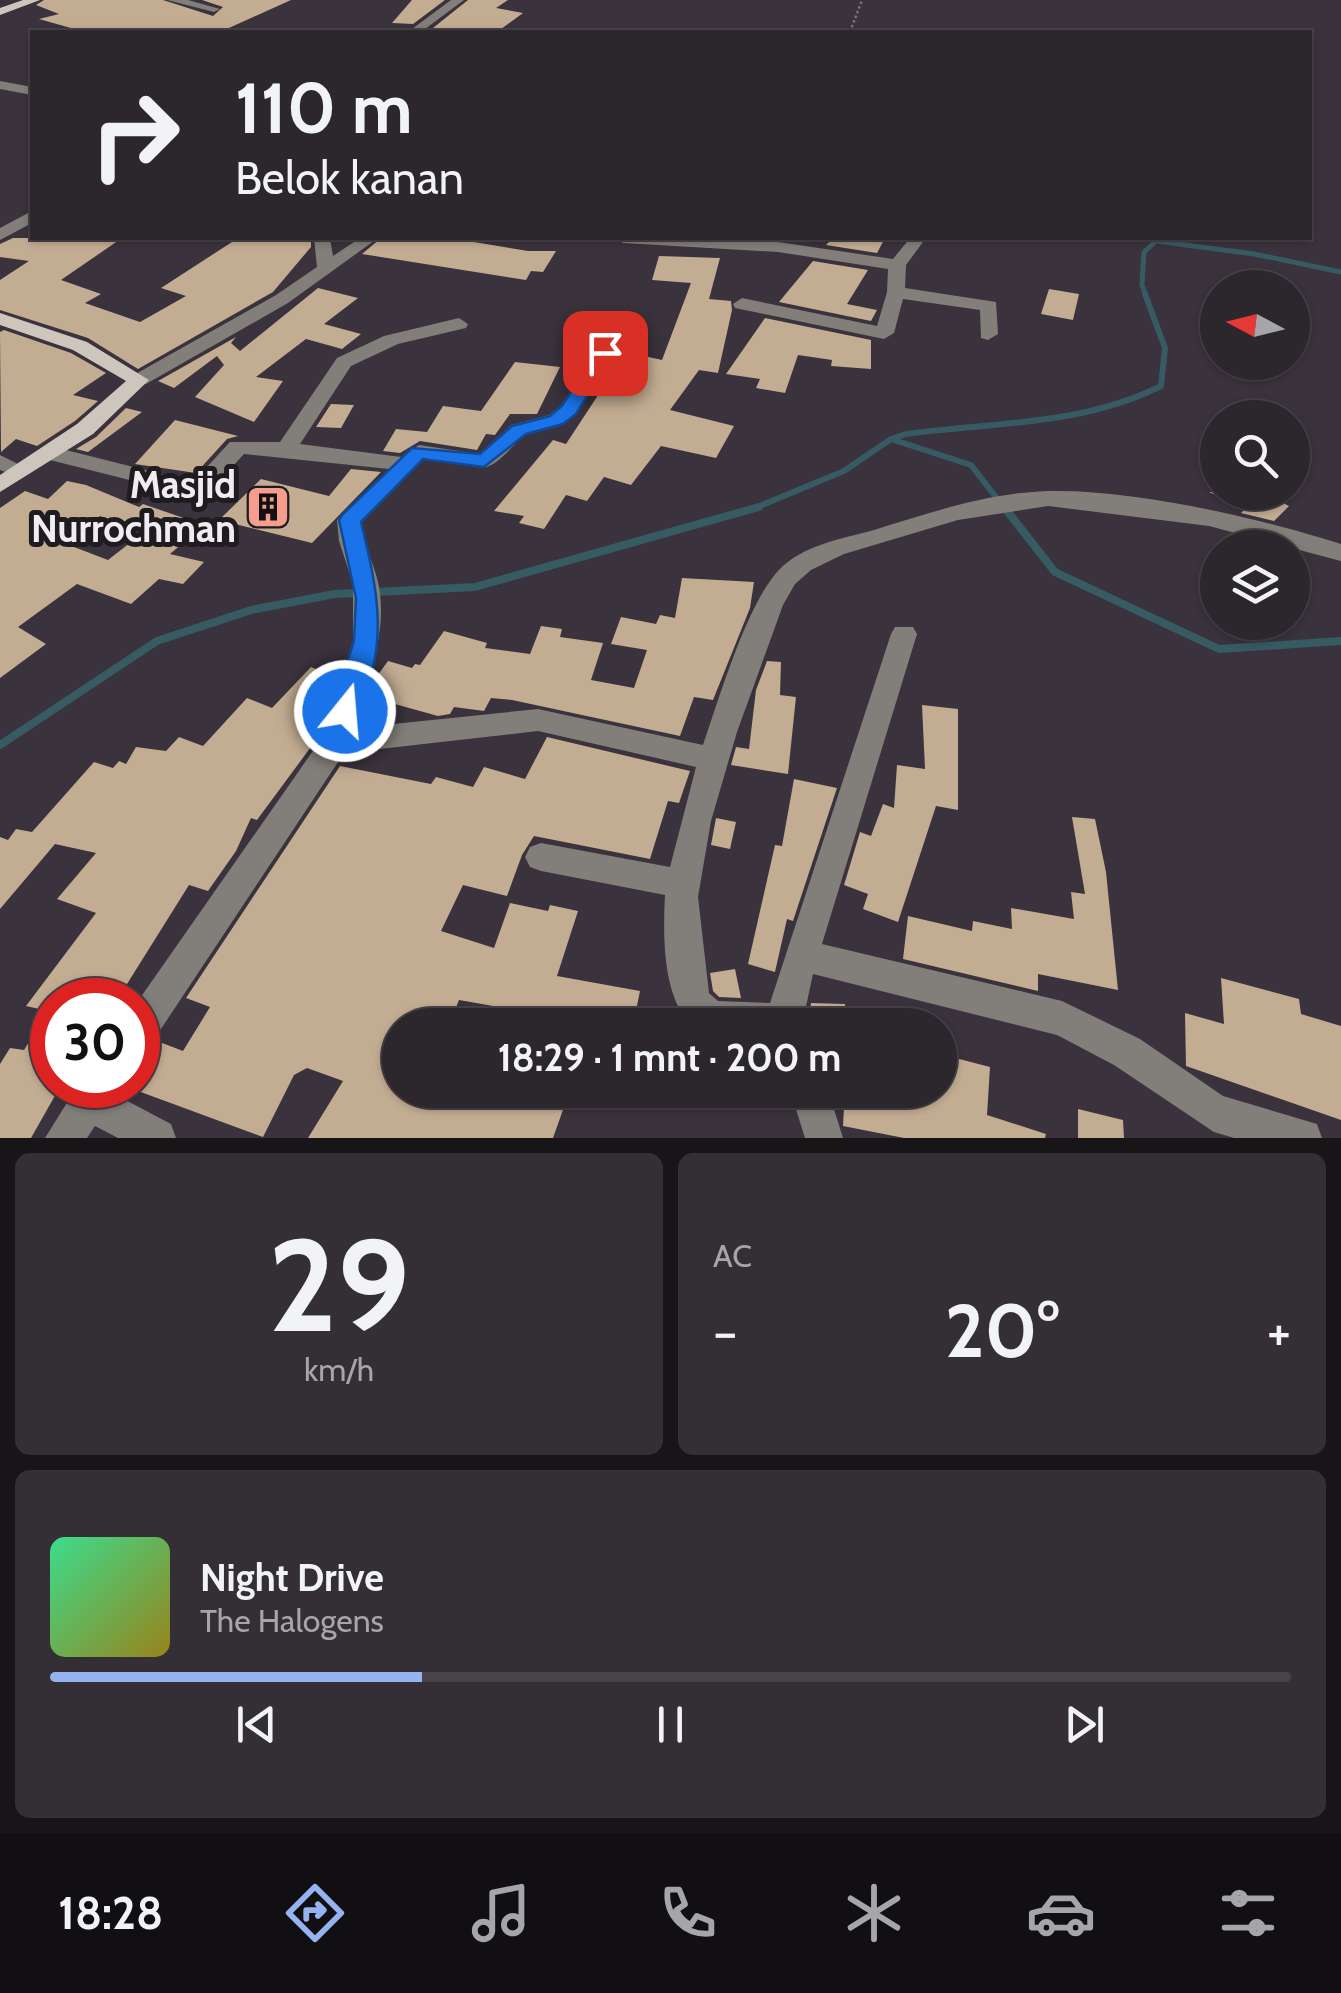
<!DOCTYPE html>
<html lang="id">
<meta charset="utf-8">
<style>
:root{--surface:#2c262d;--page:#342e35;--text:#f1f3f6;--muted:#a6a5aa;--line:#484349;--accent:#95b2f1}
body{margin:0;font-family:Cabin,sans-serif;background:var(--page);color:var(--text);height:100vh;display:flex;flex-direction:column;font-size:38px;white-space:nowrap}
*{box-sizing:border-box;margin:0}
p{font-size:32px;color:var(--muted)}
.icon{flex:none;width:55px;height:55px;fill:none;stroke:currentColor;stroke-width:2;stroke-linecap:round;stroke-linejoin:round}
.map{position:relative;height:1138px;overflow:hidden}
.sheet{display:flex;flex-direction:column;gap:15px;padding:15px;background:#181519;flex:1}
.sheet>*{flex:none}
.guide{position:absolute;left:30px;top:30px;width:1282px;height:210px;border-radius:0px;box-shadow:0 2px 8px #0004,0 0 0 2px var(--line);background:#2c262d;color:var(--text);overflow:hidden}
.needle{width:65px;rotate:277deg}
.tools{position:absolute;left:1200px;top:270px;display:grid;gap:20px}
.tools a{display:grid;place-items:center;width:110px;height:110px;border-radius:50%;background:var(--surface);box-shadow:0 2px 8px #0004,0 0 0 2px var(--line);font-size:50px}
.speed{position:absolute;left:30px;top:978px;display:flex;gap:20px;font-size:50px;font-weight:700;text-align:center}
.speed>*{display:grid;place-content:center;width:130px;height:130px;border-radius:50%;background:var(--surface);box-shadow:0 2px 8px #0004,0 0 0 2px var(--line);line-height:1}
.speed .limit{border:15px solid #d22;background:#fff;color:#111}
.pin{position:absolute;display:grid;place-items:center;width:85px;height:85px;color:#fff;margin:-42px;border-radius:20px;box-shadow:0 5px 15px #0006}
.me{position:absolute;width:110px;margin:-55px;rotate:17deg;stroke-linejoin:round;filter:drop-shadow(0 0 8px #0008)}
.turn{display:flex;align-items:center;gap:35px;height:210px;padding:0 40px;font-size:45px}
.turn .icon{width:130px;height:130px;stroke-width:2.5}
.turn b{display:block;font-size:70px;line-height:85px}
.big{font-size:75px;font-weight:700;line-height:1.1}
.sheet .card{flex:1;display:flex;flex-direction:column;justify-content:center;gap:15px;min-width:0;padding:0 35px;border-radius:15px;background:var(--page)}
.sheet .dial{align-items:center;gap:0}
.dial b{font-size:130px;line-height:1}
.song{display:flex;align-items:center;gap:30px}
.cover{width:120px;height:120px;border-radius:15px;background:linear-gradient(135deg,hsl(150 70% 55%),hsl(50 70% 35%))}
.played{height:10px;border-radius:5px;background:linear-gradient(90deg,var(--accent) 30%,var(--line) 30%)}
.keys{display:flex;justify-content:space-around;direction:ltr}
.heat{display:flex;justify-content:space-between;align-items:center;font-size:55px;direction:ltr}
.sheet .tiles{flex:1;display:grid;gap:15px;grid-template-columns:1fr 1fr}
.card:last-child{grid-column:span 2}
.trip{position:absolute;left:382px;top:1008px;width:575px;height:100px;border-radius:50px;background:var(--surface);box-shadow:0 2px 8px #0004,0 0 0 2px var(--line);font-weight:700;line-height:100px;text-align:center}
.dock{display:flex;height:160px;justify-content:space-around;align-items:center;background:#120f12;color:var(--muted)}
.dock .icon{width:70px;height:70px}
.dock .current{color:var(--accent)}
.dock b{font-size:45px;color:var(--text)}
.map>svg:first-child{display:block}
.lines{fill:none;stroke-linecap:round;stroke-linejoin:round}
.stream-far2{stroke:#375b63;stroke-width:5}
.stream-far1{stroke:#375b63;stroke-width:6}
.stream{stroke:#375b63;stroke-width:8}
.building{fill:#c2ac92;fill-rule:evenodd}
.path{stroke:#79727b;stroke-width:2.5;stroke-dasharray:2.5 2.5;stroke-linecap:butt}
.minor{fill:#827e79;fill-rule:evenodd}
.major{fill:#cec5bd;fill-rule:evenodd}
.route{fill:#1a73e8;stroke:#114b97;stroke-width:2.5}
.labels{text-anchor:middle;stroke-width:10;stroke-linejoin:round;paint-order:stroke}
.poi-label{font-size:38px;font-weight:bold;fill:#f1ecf2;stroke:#1f1c20;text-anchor:end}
</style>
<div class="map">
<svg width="1341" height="1138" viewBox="0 0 1341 1138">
<rect width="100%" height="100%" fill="#3a323c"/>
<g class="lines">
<polyline class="stream-far2" points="1146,296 1142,285 1144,252 1156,241 1254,254 1341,272"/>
<g class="stream-far1">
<polyline points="894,440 971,465 1006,510"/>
<path d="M750,510L844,471L891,439L906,434C993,422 1081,426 1161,386L1165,348L1145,294"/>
</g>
<g class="stream">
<polyline points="1004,507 1055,572 1219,649 1341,641"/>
<polyline points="0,745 157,641 251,610 335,594 475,587 759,507"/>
</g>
</g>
<g class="building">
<polygon points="44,0 163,0 213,16 223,7 202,0 291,0 220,32 85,32 39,19 59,14 36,5"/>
<polygon points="412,0 445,0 413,24 392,23"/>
<polygon points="468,0 508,0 496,8 523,13 497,32 428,32"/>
<polygon points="13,238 122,238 61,280 101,294 85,303 140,322 186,296 161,288 232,242 242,242 246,238 311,238 311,247 273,292 138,369 88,338 0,310 0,280 29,261 0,257 0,244"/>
<polygon points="381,238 450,238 528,251 556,251 543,272 531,271 526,280 362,254"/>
<polygon points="833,238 885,238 877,253 826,245"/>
<polygon points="659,256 720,258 709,299 731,301 732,310 718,373 699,370 670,410 734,426 716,458 661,446 631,485 604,477 587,501 566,495 544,529 519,523 524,516 494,511 553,440 566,444 604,386 600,385 626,352 662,360 691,283 652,280"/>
<polygon points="813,261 868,270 847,304 877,310 871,321 779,302"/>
<polygon points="318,288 358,298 324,324 361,334 342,349 306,339 256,377 283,381 254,422 195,397 224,365 217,356 174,388 158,381 236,337 231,343 240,351"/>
<polygon points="1049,289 1079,294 1073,320 1041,314"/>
<polygon points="765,318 871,340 871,369 831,366 832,360 798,355 785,393 756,388 760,379 726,374"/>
<polygon points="4,330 71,353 106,373 73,395 98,401 75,421 37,446 16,439 1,452 0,332"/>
<polygon points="515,362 560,367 537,414 510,414 495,435 486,434 477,450 420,441 400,453 383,451 396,429 427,432 443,406 481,411"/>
<polygon points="331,404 354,405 341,428 316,427"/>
<polygon points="126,408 142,412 88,452 76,449 96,437"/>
<polygon points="175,420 238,436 227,439 196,473 135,464"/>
<polygon points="351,469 381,472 312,543 219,520 261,479 329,496"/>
<path d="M67,481L86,485L139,507L143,504L204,525L170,554L204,562L183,584L159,579L131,604L77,584L18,627L46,644L0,678V508L25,491L48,499ZM100,516L144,532L108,560L61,542Z"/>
<polygon points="1209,492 1261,492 1289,506 1274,521 1241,513 1245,509"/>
<polygon points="682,578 754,582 750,608 713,700 694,697 680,736 512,700 491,698 484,711 454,707 450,714 438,716 384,701 380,705 366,701 372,683 388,661 412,668 415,664 420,665 444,631 487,643 485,648 530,654 541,626 562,629 560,637 603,643 591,680 634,688 647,650 611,644 621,617 656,624 660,615 675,618"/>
<polygon points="767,661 781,662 780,695 796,697 788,774 731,765 736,747 749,749 756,690"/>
<polygon points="311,667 337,678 319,736 257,820 251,818 236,851 208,891 189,885 117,1000 52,1000 52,1085 61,1085 31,1138 0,1138 0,1064 10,1048 24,1050 48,1011 26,1006 96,913 57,899 96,853 55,844 0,909 0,837 8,840 16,829 32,832 94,762 113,768 119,761 126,764 136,747 166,751 179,737 203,746 247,698 272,708"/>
<polygon points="922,705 958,709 958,810 936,806 898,922 863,909 868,894 844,885 860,832 871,836 883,804 894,808 897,765 925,769"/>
<polygon points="547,737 690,771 679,803 668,801 650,859 534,836 522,855 507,896 463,885 441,931 494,948 510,903 548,911 550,905 578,911 557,976 640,991 633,1025 599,1025 459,1000 449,1025 400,1025 400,1090 570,1090 553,1138 308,1138 343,1081 307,1068 294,1075 263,1137 138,1091 138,1052 152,1048 157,1041 183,1051 210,1007 186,998 340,766 431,784 436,777 473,787 484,767 525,779"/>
<polygon points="794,779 837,788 793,921 787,919 775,972 748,964 775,845 782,846"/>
<polygon points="1072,817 1095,819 1106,872 1118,990 1038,974 1038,991 903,959 908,916 972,931 973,921 1012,929 1011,908 1074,919 1071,892 1085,894"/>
<polygon points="716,818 736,822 730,849 711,845"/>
<polygon points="735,969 741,998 719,997 713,991 710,973"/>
<polygon points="1221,978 1299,999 1301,1014 1341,1026 1341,1120 1186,1066 1185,1013 1224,1024"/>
<polygon points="811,1003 845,1004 846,1025 808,1025"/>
<polygon points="940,1054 990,1067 987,1115 1046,1134 1045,1138 904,1138 843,1126 845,1090 889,1090 933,1098 934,1090 940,1090"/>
<polygon points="1078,1109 1123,1120 1124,1138 1078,1138"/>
</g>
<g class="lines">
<polyline class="path" points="850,32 862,0"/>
<g class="minor">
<polygon points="167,0 188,0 220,9 214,12"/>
<polygon points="451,0 464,0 421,32 408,32"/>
<polygon points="0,81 32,87 32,95 0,89"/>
<polygon points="32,211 32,223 0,240 0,228"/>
<polygon points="314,238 330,238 333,256 360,238 378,238 288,303 146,384 132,384 132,376 276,295 317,267"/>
<polygon points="615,238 778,242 893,259 910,238 926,238 906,265 905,288 996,302 998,334 988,340 981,338 980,310 903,299 894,333 884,339 735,308 733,304 742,298 877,326 887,292 888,269 778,252 623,243"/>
<path d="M459,318L468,324L466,328L398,344L351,366L300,444L401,457L419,445L479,454L511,425L549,415L561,406L615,325H629L632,329L576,414C560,428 540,426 523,437C510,447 501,463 484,468L424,459L361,522C363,544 373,561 378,582C389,631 367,682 354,728L538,709L703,745C719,699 746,606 778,571C802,545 841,539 874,530C922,515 970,499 1021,493C1109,482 1255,517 1341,544V561L1209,526L1048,506L958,520L844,554L811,570L795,584L783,605L737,732L711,821L698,897L709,993L718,1001L770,1003L891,634L895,627H913L917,634L822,944L1062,1001L1140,1039L1223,1096L1317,1124L1322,1138H1234L1214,1132L1114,1065L1057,1035L813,974L802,1025H692C662,998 663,934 665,895L541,871L530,867L525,857L530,847L541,843L670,867L696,767L538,731L344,753L151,1044L138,1049V1001L322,738L353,641V584L339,541L337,520L389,469L244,454L209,492L193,496L42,458L39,453L50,446L193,482L230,442H280L337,358L384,336Z"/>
<polygon points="0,455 32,471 21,478 0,470"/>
<polygon points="78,1085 120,1085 116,1095 171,1124 176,1138 118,1138 95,1126 87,1138 45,1138"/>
<polygon points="790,1090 828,1090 843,1138 805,1138"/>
</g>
<g class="major">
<polygon points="23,0 40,0 0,15 0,8"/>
<polygon points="0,313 87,342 149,380 93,434 0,492 0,475 77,424 126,381 73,350 0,325"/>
</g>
</g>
<path class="route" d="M605,347L614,353L576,414L563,424L526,434L484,467L423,459L361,522C378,592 391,649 354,718H336L332,711L354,641L356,598L339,520L342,515L412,448L480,454L512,426L550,416L562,406L599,349Z"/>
<defs>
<g id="building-square" transform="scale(2.25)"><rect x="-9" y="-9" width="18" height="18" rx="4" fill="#f59d8e" stroke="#1f1c20"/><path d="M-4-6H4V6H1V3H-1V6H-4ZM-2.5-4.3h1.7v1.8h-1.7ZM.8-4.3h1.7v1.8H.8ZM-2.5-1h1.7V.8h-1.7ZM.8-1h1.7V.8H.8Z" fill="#111"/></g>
</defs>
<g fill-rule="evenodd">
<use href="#building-square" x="268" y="507"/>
</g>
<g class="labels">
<g class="poi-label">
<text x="236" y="498">Masjid<tspan x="236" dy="44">Nurrochman</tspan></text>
</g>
</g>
</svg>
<div class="tools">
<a><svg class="needle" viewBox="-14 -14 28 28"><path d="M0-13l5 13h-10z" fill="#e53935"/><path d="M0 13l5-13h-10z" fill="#a6a5aa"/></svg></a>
<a><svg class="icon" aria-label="search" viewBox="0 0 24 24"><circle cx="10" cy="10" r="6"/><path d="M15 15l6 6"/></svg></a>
<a><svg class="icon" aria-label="layers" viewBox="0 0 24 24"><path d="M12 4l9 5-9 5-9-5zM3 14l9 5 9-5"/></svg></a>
</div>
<div class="speed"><div class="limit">30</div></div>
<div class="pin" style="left:605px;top:353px;background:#d93025"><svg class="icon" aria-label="arrive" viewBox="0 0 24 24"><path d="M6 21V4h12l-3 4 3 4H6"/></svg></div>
<svg class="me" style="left:345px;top:711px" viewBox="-20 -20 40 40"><circle r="17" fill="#1a73e8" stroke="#fff" stroke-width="3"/><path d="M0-11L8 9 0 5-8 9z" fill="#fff"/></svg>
<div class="trip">18:29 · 1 mnt · 200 m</div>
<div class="guide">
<div class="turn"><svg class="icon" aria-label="right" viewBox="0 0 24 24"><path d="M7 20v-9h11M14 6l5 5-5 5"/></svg><div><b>110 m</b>Belok kanan</div></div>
</div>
</div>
<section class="sheet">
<div class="tiles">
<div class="card dial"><b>29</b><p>km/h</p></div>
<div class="card"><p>AC</p>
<div class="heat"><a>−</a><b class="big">20°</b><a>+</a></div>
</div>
<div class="card">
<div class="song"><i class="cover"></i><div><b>Night Drive</b><p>The Halogens</p></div></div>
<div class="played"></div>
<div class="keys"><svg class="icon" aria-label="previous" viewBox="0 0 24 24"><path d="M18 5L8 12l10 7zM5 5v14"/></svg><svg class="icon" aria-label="pause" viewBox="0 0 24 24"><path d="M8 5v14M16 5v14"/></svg><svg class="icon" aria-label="next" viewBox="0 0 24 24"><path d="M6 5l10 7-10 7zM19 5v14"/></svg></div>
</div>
</div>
</section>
<nav class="dock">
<b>18:28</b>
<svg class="icon current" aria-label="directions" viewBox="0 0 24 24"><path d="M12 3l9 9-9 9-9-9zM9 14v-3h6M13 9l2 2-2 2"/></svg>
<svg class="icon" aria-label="music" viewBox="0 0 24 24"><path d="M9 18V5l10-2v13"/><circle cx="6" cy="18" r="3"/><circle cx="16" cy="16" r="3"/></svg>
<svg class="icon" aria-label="phone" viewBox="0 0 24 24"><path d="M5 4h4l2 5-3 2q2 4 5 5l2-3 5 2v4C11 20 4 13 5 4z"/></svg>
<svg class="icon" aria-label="climate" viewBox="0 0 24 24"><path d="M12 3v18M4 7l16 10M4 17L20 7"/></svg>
<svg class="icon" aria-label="car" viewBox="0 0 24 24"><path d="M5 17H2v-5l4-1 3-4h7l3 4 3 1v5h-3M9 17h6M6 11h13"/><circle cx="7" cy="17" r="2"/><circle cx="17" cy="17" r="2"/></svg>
<svg class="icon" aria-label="filters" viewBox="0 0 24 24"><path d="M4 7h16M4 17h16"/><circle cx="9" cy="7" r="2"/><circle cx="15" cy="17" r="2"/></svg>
</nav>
